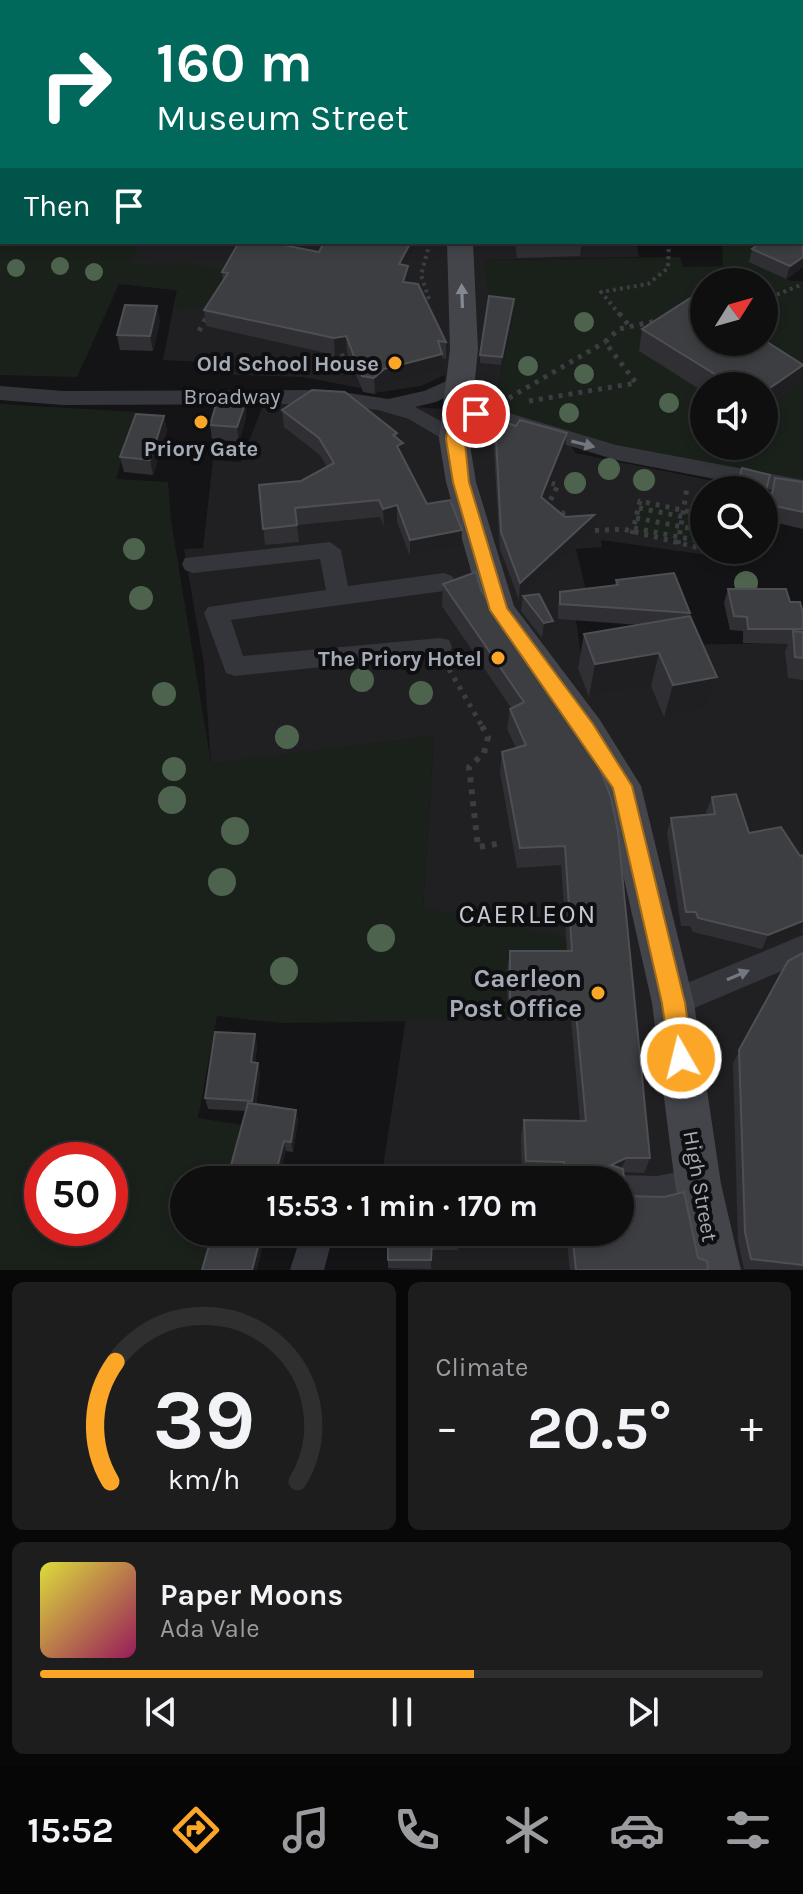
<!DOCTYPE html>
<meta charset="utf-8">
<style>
:root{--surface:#0f0f10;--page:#1d1d1e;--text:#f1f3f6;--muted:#9b9c9f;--line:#2f2f30;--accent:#fba627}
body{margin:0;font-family:Karla,sans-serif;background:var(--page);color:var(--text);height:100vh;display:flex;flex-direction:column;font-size:30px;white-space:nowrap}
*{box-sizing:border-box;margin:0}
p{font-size:26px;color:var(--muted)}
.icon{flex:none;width:44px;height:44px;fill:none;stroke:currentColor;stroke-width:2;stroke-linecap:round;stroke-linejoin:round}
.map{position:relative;height:1270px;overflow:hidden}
.side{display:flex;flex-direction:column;gap:12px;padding:12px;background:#080809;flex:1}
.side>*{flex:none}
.top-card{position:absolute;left:0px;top:0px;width:804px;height:244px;box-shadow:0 4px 12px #0003,0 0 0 2px var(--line);background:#00695c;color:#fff;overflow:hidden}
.needle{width:52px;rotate:53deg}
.fabs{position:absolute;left:690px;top:268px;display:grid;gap:16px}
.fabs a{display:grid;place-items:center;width:88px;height:88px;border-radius:50%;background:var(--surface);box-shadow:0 4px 12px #0003,0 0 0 2px var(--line);font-size:40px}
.speed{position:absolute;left:24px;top:1142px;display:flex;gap:16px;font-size:40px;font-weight:700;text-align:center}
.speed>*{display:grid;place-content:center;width:104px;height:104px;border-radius:50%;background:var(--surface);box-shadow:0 4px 12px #0003,0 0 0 2px var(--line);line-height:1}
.speed .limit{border:12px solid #d22;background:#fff;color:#111}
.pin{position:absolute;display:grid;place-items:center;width:68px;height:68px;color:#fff;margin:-34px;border:4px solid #fff;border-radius:50%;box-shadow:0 2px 8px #0007}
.me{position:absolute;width:88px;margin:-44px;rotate:352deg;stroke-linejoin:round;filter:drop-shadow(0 0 6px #0008)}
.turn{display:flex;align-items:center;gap:28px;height:168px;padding:0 24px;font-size:36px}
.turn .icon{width:104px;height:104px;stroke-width:2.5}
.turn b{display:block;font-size:56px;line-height:68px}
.then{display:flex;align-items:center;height:76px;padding:0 24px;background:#0003;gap:16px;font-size:30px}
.big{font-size:60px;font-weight:700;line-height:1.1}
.side .tile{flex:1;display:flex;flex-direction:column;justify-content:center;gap:12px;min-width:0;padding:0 28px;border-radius:12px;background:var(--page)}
.side .dial{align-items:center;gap:0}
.dial svg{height:208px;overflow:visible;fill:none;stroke:var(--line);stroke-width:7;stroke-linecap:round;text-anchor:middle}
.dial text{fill:var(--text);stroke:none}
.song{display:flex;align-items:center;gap:24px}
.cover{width:96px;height:96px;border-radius:12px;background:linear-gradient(135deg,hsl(60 70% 55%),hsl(330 70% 35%))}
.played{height:8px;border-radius:4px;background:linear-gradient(90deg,var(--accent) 60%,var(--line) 60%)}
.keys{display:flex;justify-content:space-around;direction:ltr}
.heat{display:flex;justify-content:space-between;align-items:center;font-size:44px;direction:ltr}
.side .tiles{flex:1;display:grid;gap:12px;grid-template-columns:1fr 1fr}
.tile:last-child{grid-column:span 2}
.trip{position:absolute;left:170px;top:1166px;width:464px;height:80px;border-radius:40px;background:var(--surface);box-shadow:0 4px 12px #0003,0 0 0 2px var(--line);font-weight:700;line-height:80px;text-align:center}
.tabs{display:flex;height:128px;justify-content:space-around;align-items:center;background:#060606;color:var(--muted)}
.tabs .icon{width:56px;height:56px}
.tabs .active{color:var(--accent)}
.tabs b{font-size:36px;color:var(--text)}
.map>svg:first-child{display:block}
.built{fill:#202023}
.green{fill:#1a211b;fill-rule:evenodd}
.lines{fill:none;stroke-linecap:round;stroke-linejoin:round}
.path-far2{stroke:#3b3d42;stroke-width:4;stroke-dasharray:3 4;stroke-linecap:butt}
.path-far1{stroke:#3b3d42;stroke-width:5;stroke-dasharray:4 6;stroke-linecap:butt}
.path{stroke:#3b3d42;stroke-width:6;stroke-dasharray:5 7;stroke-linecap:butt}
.minor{fill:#35363b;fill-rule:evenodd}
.tertiary{fill:#35363b;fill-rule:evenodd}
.secondary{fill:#43454b;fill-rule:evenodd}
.tree{fill:#4d634e}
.wall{fill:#303034}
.shaded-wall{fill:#1f1f22}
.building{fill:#3c3e42;stroke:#4d4f54;stroke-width:2}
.oneway{fill:#838891}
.oneway2{fill:#73777f}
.route{fill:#fba627;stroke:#a36c19;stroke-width:2}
.poi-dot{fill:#fba627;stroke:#0f0f11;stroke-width:3}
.labels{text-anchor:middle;stroke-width:8;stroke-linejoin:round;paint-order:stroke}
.poi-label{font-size:22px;font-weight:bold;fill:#a5acb7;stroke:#0f0f11;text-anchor:end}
.street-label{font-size:22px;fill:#a5acb7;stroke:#0f0f11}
.quarter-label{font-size:26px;letter-spacing:2px;fill:#c6cbd3;stroke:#0f0f11}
.near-poi-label{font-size:26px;font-weight:bold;fill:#a5acb7;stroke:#0f0f11;text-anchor:end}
</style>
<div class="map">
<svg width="803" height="1270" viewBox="0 0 803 1270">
<rect width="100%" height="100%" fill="#141416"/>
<polygon class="built" points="2,45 2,242 636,242 639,257 484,260 515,306 494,406 567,435 575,453 758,490 704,490 704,550 753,550 749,564 728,558 601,540 602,547 576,549 588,598 576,620 581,656 675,645 803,643 803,1270 389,1270 389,1232 620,1232 620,1180 381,1180 423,907 434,736 211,764 204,665 184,549 203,548 213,460 241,462 267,395 442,409 445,375 421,386 381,392 303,377 209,374 203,370 202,362 163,360 177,290 119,284 0,259"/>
<g class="green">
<polygon points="0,0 406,0 2,2 2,242 140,242 129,265 185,263 226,270 213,304 175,311 177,290 119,284 77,377 0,375"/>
<path d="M722,242H739L763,250L772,272L791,281H803V483C698,464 591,450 494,407L515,307L490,304L484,260L680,257L683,267L723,266ZM704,282H764V342H704ZM704,386H764V446H704Z"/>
<path d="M0,404L136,412L116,479L168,482L171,521L211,763L434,736L423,907L566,937H586L508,1020L282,1023L217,1016L198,1118L248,1126L234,1180H184V1232H220L209,1270H0ZM42,1160H110V1228H42Z"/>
<polygon points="640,501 704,515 704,549 632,534"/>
</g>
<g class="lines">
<g class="path-far2">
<polyline points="429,299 421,275 430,242"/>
<polyline points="764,300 803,284"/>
<polyline points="620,315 601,292 648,284 668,268 669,242"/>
</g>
<g class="path-far1">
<polyline points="619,313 630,327"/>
<polyline points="199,331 208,314"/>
<polyline points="326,349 331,358 348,355"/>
<polyline points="509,398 605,342"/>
<polyline points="529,401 636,383 605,342 619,329 656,321"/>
<polyline points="551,483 558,485 546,509 563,513 564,521"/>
<polyline points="639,508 704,521"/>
<polyline points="636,518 704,531"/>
<polyline points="634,528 704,542"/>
<polyline points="585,531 623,529 704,549"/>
<polyline points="632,534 640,501 704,515"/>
<polyline points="678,544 687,488"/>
<polyline points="708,550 716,550"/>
<polyline points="449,669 483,728"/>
</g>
<polyline class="path" points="482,726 488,737 484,753 469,767 478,847 502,843"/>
<g class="minor">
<polygon points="460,375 470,382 467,387 436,402 415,407 446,424 448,416 467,409 492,408 616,445 803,480 803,496 616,460 492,422 451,427 465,439 454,446 409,419 378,410 329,404 63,405 0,400 0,386 63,391 329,390 388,399 424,391"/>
<polygon points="330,542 341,550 348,586 444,573 452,576 456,582 452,588 444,591 231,620 243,656 440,638 449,640 452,647 449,654 235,676 226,673 204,613 208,607 326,590 320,559 193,573 185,570 182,564 185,558"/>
<polygon points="803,935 803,962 673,1017 663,1013 658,1003 663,993"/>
<polygon points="698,1168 709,1173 714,1184 709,1195 657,1208 620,1207 620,1180 608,1180 620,1175 657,1176"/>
<polygon points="302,1232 334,1232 324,1270 290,1270"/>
</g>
<g class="tertiary">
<rect x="617" y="0" width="18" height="2"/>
<polygon points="803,9 803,21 802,22 802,10"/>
</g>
<polygon class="secondary" points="447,242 473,242 478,349 469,439 476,482 514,606 600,720 641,786 694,1003 721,1184 741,1270 693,1270 675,1184 652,1003 604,790 574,740 482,610 446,482 439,439 450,349"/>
</g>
<g class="tree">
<circle cx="60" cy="266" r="9"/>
<circle cx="16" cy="268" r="9"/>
<circle cx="94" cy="272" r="9"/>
<circle cx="584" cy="322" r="10"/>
<circle cx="528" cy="366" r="10"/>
<circle cx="584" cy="374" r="10"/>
<circle cx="669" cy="403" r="10"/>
<circle cx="569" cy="413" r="10"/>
<circle cx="609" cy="469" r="11"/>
<circle cx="644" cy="480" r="11"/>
<circle cx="575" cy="483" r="11"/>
<circle cx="134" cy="549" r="11"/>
<circle cx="746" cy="583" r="12"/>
<circle cx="141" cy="598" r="12"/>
<circle cx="362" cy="680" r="12"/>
<circle cx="421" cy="693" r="12"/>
<circle cx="164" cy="694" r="12"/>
<circle cx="287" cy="737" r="12"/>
<circle cx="174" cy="769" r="12"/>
<circle cx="172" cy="800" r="14"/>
<circle cx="235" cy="831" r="14"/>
<circle cx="222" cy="882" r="14"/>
<circle cx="381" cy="938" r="14"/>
<circle cx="284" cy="971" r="14"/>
</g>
<g class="wall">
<polygon points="424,0 612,0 613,2 422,2"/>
<polygon points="802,26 803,267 786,279 749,262 752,249 802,242"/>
<polygon points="324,242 420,242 407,266 408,283 446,342 446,359 442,358 442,371 384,385 375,394 363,392 347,352 335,355 206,326 204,310 223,282 222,272 319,252"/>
<polygon points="515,242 582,242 580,256 517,258"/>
<polygon points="514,299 501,365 480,363 480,355"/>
<polygon points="160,321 153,351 120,350 117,335"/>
<polygon points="642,329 803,364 797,386 704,386 704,392 639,351"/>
<polygon points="245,404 246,418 239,442 212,439 210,425"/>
<polygon points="282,410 397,433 397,438 403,457 427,504 461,546 410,556 397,522 384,526 380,517 297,525 299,542 265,545 259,485 301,481 327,467 320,455 284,427"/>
<polygon points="164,416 167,431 153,475 124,472 120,457"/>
<polygon points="495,419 565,451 544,500 565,517 592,532 519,600 500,549 493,437"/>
<polygon points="775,478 803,482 803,529 765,520 770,493"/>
<polygon points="616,580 690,613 689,616 717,677 707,710 664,717 651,686 589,697 578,668 584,634 640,625 558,619 558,606 560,592 615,585"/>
<polygon points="443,584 481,590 507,633 507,627 650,1158 644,1173 623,1172 626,1196 698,1258 708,1270 570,1270 566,1232 620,1232 620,1180 560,1180 560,1176 522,1175 521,1136 524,1120 580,1121 571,1019 508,1020 507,969 510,951 567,951 561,865 517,868 500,772 502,752 516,748 507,729 510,709 511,708 442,606"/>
<polygon points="728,589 790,602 803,613 803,680 788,678 785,652 788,644 743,643 743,631 730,630 724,603"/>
<polygon points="523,596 553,621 551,636 542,638 521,611"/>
<polygon points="712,797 749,833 800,856 803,855 803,933 802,932 762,949 693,932 690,926 681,926 667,833 671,818 707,815 706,812"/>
<polygon points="803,953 803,1270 744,1269 738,1242 733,1063 788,961"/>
<polygon points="255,1034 257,1046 255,1063 260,1074 256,1105 296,1110 298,1121 293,1152 286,1151 246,1111 208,1109 205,1098"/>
<polygon points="388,1232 459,1242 458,1250 431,1250 431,1269 388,1268"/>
</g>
<g class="shaded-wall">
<polygon points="411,242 420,242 399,280 399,264"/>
<polygon points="803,257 803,267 786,279 790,266"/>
<polygon points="408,266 408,283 403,282"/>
<polygon points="514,299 514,307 501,365 502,357"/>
<polygon points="157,306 160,321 153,351 150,336"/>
<polygon points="346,336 347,352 335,355 334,338"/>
<polygon points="442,354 442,371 384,385 375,394 374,378 384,369"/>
<polygon points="803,365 797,386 764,410 764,392"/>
<polygon points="245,404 246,418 239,442 237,427"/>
<polygon points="164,416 167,431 153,475 150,460"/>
<polygon points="567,433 565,451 539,514 541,497"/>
<polygon points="403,443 403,460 397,446"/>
<polygon points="397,505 397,522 384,526 383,509"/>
<polygon points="594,515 592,532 519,600 520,583"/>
<polygon points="462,530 461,546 410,556 410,540"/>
<polygon points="553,621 551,636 542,638 544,623"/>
<polygon points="659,653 651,686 589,697 595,664"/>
<polygon points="717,677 707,710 664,717 673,685"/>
<polygon points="803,921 802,932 762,949 768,935"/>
<polygon points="255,1034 257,1046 254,1073 251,1062"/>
<polygon points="258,1063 260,1074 255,1112 252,1101"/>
<polygon points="296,1110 298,1121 293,1152 291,1142"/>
<polygon points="284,1141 286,1151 279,1180 274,1180"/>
<polygon points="626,1158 620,1172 611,1165"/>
<polygon points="262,1232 266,1232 257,1270 252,1270"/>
</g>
<g class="building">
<polygon points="51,0 228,0 227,2 50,2"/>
<polygon points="424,0 539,0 539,2 422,2"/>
<polygon points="582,0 612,0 613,2 582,2"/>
<polygon points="802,26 803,26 803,219 802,218"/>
<polygon points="802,233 803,257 790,266 752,249 760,242 802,242"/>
<polygon points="239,242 268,242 319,252 324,242 411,242 399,264 408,266 403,282 418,284 446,342 438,341 442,354 384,369 374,378 362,376 346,336 334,338 204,310 228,273 222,272"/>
<polygon points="489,296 514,299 502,357 480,355"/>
<polygon points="692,297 704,304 704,342 764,342 764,340 803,365 764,392 764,386 734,386 642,329"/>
<polygon points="125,305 157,306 150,336 117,335"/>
<polygon points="312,390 345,392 397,433 393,435 403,443 397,446 427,504 450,500 462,530 410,540 397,505 383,509 379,500 295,508 297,525 263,529 259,485 301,481 334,463 319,438 282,410"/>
<polygon points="217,401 245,404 237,427 210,425"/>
<polygon points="136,414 164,416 150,460 120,457"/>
<polygon points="495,419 516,426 520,420 567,433 541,497 565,517 594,515 520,583 501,532"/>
<polygon points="742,468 770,475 764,498 764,490 736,490"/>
<polygon points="775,478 803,482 803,512 770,505"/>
<polygon points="476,572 481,590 508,635 507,627 592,748 611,798 618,832 650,1158 626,1158 611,1165 623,1169 626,1196 664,1197 684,1192 698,1258 707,1261 708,1270 576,1270 572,1232 620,1232 620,1180 566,1180 564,1162 526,1161 524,1120 586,1121 575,1002 510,1002 510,951 572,951 565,846 520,848 502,752 526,745 510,709 524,702 443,584"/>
<polygon points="674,573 690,613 560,604 560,592 618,585 616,580"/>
<polygon points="728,589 786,589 790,602 800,602 803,613 803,629 748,629 747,617 734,616"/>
<polygon points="539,594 553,621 544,623 523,596"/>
<polygon points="690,616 717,677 673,685 659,653 595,664 584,634"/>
<polygon points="793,631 803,632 803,658 795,657"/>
<polygon points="736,794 749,833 781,827 800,856 803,855 803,921 768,935 698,918 696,912 686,912 671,818 715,814 712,797"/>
<polygon points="803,953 803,1265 751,1259 745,1232 739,1050 788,961"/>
<polygon points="215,1032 255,1034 251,1062 258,1063 252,1101 205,1098"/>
<polygon points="248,1103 296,1110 291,1142 284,1141 274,1180 227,1180"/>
<polygon points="213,1232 262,1232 252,1270 202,1270"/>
<polygon points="388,1232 459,1232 459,1242 432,1241 431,1260 388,1260"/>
</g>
<defs><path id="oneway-solid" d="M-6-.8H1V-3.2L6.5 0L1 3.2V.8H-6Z" transform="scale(2)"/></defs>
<use class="oneway" href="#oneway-solid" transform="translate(462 296) rotate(-92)"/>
<g class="oneway2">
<use href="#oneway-solid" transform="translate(583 444) rotate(14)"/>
<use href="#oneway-solid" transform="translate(738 975) rotate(-23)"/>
</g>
<polygon class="route" points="476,409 484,414 463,424 469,482 507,608 593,724 632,786 685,1003 693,1058 689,1066 681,1070 673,1066 670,1058 662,1003 613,788 490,610 453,482 446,439 449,418"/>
<g class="poi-dot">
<circle cx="395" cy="363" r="8"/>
<circle cx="201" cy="422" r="8"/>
<circle cx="498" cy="658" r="8"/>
<circle cx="598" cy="993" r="8"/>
</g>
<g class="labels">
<g class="poi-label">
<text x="379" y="371">Old School House</text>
<text x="201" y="456" text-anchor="middle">Priory Gate</text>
<text x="482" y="666">The Priory Hotel</text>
</g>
<g class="street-label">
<text x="232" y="404">Broadway</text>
<text transform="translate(701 1186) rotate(80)" y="8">High Street</text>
</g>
<g class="quarter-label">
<text x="528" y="923">CAERLEON</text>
</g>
<g class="near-poi-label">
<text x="582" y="987">Caerleon<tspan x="582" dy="30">Post Office</tspan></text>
</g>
</g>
</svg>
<div class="fabs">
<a><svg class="needle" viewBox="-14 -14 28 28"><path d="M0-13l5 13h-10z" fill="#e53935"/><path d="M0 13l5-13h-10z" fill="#9b9c9f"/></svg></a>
<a><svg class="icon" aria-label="sound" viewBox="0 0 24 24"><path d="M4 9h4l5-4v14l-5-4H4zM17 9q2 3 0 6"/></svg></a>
<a><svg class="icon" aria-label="search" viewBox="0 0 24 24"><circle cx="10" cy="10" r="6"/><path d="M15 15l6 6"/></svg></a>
</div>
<div class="speed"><div class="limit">50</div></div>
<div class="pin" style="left:476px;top:414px;background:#d93025"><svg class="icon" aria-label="arrive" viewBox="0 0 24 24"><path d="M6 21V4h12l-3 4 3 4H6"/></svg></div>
<svg class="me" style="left:681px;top:1058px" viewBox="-20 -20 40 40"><circle r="17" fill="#fba627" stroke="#fff" stroke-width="3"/><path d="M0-11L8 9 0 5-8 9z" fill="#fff"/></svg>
<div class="trip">15:53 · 1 min · 170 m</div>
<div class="top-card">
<div class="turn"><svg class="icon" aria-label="right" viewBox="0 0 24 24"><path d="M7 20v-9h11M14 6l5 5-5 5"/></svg><div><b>160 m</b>Museum Street</div></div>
<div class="then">Then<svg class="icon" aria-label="arrive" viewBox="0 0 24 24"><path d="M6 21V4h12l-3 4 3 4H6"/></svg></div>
</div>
</div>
<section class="side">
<div class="tiles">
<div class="tile dial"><svg viewBox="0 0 100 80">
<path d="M14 69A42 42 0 1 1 86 69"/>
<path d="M14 69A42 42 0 0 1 16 23" stroke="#fba627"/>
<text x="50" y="56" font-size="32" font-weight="700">39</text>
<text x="50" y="72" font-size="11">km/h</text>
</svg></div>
<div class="tile"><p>Climate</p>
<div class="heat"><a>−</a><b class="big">20.5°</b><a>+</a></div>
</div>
<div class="tile">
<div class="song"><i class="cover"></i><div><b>Paper Moons</b><p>Ada Vale</p></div></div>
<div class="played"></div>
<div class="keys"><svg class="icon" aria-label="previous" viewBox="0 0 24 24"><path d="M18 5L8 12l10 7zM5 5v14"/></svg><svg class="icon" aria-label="pause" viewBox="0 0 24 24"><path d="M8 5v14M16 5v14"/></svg><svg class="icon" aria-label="next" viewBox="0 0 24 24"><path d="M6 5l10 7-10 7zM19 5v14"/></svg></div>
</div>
</div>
</section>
<nav class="tabs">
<b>15:52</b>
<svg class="icon active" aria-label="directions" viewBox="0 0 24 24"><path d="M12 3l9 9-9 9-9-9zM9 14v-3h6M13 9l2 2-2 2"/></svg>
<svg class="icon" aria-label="music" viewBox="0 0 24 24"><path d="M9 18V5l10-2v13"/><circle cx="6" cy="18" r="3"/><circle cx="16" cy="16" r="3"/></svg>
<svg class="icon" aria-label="phone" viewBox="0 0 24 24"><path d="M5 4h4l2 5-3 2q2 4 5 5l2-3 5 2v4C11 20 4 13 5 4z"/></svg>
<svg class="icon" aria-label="climate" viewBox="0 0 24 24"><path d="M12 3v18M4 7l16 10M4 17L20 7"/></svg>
<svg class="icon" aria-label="car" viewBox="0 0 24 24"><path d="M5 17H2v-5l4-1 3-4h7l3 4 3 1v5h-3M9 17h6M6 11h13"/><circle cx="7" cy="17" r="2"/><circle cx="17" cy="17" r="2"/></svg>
<svg class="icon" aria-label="filters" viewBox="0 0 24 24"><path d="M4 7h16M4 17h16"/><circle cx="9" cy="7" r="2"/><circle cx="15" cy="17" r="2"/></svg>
</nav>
